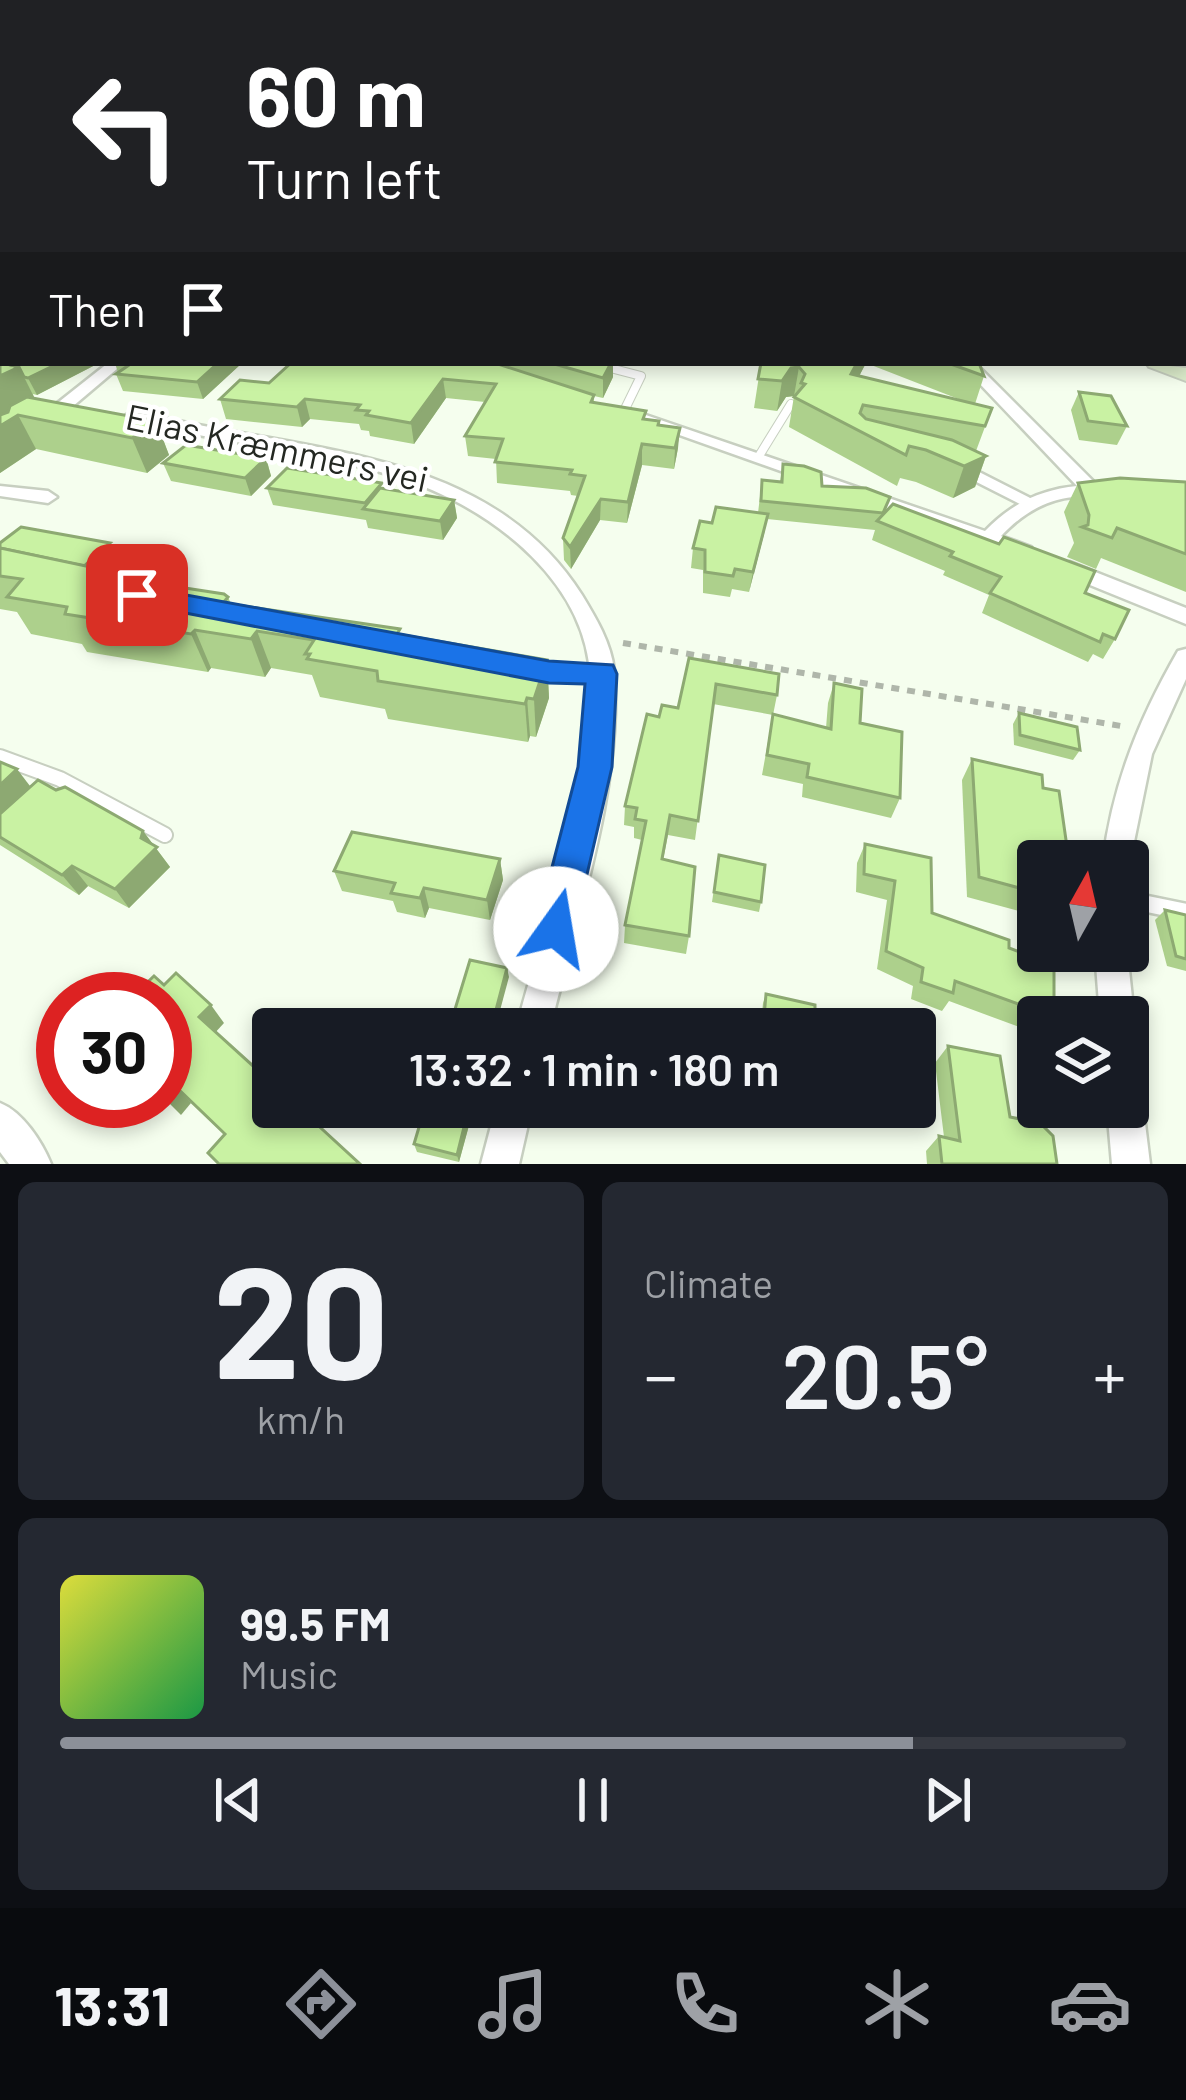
<!DOCTYPE html>
<meta charset="utf-8">
<style>
:root{--surface:#171b24;--page:#242831;--text:#f1f3f6;--muted:#9ea1a6;--line:#363941;--accent:#8c9099}
body{margin:0;font-family:Barlow,sans-serif;background:var(--page);color:var(--text);height:100vh;display:flex;flex-direction:column;font-size:45px;white-space:nowrap}
*{box-sizing:border-box;margin:0}
p{font-size:39px;color:var(--muted)}
.icon{flex:none;width:66px;height:66px;fill:none;stroke:currentColor;stroke-width:2;stroke-linecap:round;stroke-linejoin:round}
.map{position:relative;height:1164px;overflow:hidden}
.details{display:flex;flex-direction:column;gap:18px;padding:18px;background:#0d0f14;flex:1}
.details>*{flex:none}
.banner{position:absolute;left:0px;top:0px;width:1188px;height:366px;box-shadow:0 6px 18px #0003;background:#202124;color:#fff;overflow:hidden}
.needle{width:78px;rotate:8deg}
.buttons{position:absolute;left:1017px;top:840px;display:grid;gap:24px}
.buttons a{display:grid;place-items:center;width:132px;height:132px;border-radius:12px;background:var(--surface);box-shadow:0 6px 18px #0003;font-size:60px}
.speed{position:absolute;left:36px;top:972px;display:flex;gap:24px;font-size:60px;font-weight:700;text-align:center}
.speed>*{display:grid;place-content:center;width:156px;height:156px;border-radius:50%;background:var(--surface);box-shadow:0 6px 18px #0003;line-height:1}
.speed .limit{border:18px solid #d22;background:#fff;color:#111}
.pin{position:absolute;display:grid;place-items:center;width:102px;height:102px;color:#fff;margin:-51px;border-radius:24px;box-shadow:0 6px 18px #0006}
.me{position:absolute;width:132px;margin:-66px;rotate:13deg;stroke-linejoin:round;filter:drop-shadow(0 0 9px #0008)}
.turn{display:flex;align-items:center;gap:42px;height:252px;padding:0 48px;font-size:54px}
.turn .icon{width:156px;height:156px;stroke-width:2.5}
.turn b{display:block;font-size:84px;line-height:102px}
.then{display:flex;align-items:center;height:114px;padding:0 48px;background:#0003;gap:24px;font-size:45px}
.big{font-size:90px;font-weight:600;line-height:1.1}
.details .card{flex:1;display:flex;flex-direction:column;justify-content:center;gap:18px;min-width:0;padding:0 42px;border-radius:18px;background:var(--page)}
.details .dial{align-items:center;gap:0}
.dial b{font-size:156px;line-height:1}
.song{display:flex;align-items:center;gap:36px}
.cover{width:144px;height:144px;border-radius:18px;background:linear-gradient(135deg,hsl(60 70% 55%),hsl(140 70% 35%))}
.played{height:12px;border-radius:6px;background:linear-gradient(90deg,var(--accent) 80%,var(--line) 80%)}
.keys{display:flex;justify-content:space-around;direction:ltr}
.heat{display:flex;justify-content:space-between;align-items:center;font-size:66px;direction:ltr}
.details .tiles{flex:1;display:grid;gap:18px;grid-template-columns:1fr 1fr}
.card:last-child{grid-column:span 2}
.trip{position:absolute;left:252px;top:1008px;width:684px;height:120px;border-radius:12px;background:var(--surface);box-shadow:0 6px 18px #0003;font-weight:600;line-height:120px;text-align:center}
.tabs{display:flex;height:192px;justify-content:space-around;align-items:center;background:#090b0e;color:var(--muted)}
.tabs .icon{width:84px;height:84px}
.tabs .current{color:var(--accent)}
.tabs b{font-size:54px;color:var(--text)}
.map>svg:first-child{display:block}
.lines{fill:none;stroke-linecap:round;stroke-linejoin:round}
.service-far3-casing{stroke:#c7cfc0;stroke-width:10}
.service-far2-casing{stroke:#c7cfc0;stroke-width:15}
.service-far1-casing{stroke:#c7cfc0;stroke-width:18}
.service-casing{stroke:#c7cfc0;stroke-width:21}
.minor-casing{stroke:#c7cfc0;stroke-width:5}
.secondary-casing{stroke:#c7cfc0;stroke-width:4}
.path{stroke:#afb6aa;stroke-width:6;stroke-dasharray:8 8;stroke-linecap:butt}
.service-far3{stroke:#fff;stroke-width:8}
.service-far2{stroke:#fff;stroke-width:10}
.service-far1{stroke:#fff;stroke-width:14}
.service{stroke:#fff;stroke-width:16}
.minor{fill:#fff;fill-rule:evenodd}
.secondary{fill:#dceccb;fill-rule:evenodd}
.wall{fill:#add08c;fill-rule:evenodd}
.shaded-wall{fill:#8da972}
.building{fill:#c9f2a3;stroke:#8da972;stroke-width:3}
.route{fill:#1a73e8;stroke:#114b97;stroke-width:3}
.labels{text-anchor:middle;stroke-width:9;stroke-linejoin:round;paint-order:stroke}
.street-label{font-size:36px;fill:#242822;stroke:#fff}
</style>
<div class="map">
<svg width="1186" height="1164" viewBox="0 0 1186 1164">
<rect width="100%" height="100%" fill="#f5feee"/>
<g class="lines">
<g class="service-far3-casing">
<g id="service-far3">
<polyline points="591,363 641,376 623,413"/>
<polyline points="759,456 791,404"/>
</g>
</g>
<g class="service-far2-casing">
<polyline id="service-far2" points="966,471 1027,502"/>
</g>
<g class="service-far1-casing">
<g id="service-far1">
<polyline points="534,669 599,673"/>
<polyline points="0,757 60,779 165,835"/>
</g>
</g>
<g class="service-casing">
<polyline id="service" points="1128,900 1186,912"/>
</g>
<g class="minor-casing">
<g id="minor">
<polygon points="108,363 124,363 72,407 0,451 0,439 60,401"/>
<path d="M960,363H975L1097,485L1109,487L1112,491C1100,499 1087,495 1073,497C1044,500 1021,515 1001,536L1031,547L1034,551L1031,555H1017L626,416L628,413H640L985,531C1011,504 1039,490 1077,486Z"/>
<path d="M131,412C179,421 227,431 275,439C393,460 513,486 582,595C596,618 611,643 614,670C623,787 577,916 550,1029H516C542,932 575,836 587,736C589,712 593,686 589,663C576,569 478,501 394,476C306,450 214,441 125,420L123,417Z"/>
<polygon points="0,486 48,491 57,497 48,503 0,496"/>
<polygon points="1070,562 1186,608 1186,624 1063,574 1060,569 1063,564"/>
<path d="M1186,649V679L1152,754L1128,871V861H1103C1113,783 1139,719 1178,651Z"/>
<polygon points="1095,951 1127,951 1134,1017 1129,1029 1128,1017 1100,1017"/>
<polygon points="1128,1090 1138,1094 1143,1107 1150,1164 1112,1164 1107,1107 1128,1107"/>
<path d="M0,1103C23,1112 42,1142 51,1164H9L0,1152Z"/>
<polygon points="496,1107 532,1107 519,1164 481,1164"/>
</g>
</g>
<g class="secondary-casing">
<polygon id="secondary" points="1146,363 1186,368 1186,381 1149,367"/>
</g>
<polyline class="path" points="623,643 1127,727"/>
<use href="#service-far3" class="service-far3"/>
<use href="#service-far2" class="service-far2"/>
<use href="#service-far1" class="service-far1"/>
<use href="#service" class="service"/>
<use href="#minor" class="minor"/>
<use href="#secondary" class="secondary"/>
</g>
<g class="wall">
<polygon points="0,362 11,365 99,363 37,395 33,394 34,398 156,421 169,455 147,473 36,449 0,473"/>
<polygon points="115,363 242,363 203,399 123,391 116,374 118,373"/>
<polygon points="291,363 613,363 613,377 603,398 594,396 594,403 659,425 678,448 674,469 642,465 627,523 600,520 571,569 564,560 563,538 578,496 571,495 570,491 497,483 496,459 468,456 465,436 485,402 446,398 414,444 370,436 369,431 361,430 359,424 310,419 302,427 226,419 220,399 269,383"/>
<path d="M761,363H979L984,376L975,404L992,408L976,451L986,456L975,487L953,498L916,482L900,478L897,486L789,427L794,396L786,397L777,411L754,408ZM866,363L961,400L859,376Z"/>
<polygon points="1079,392 1127,426 1117,445 1079,440 1071,410"/>
<polygon points="266,458 271,476 251,496 171,481 163,463"/>
<polygon points="783,464 822,486 890,497 885,512 1085,593 1115,639 1103,659 1093,654 1088,662 982,613 989,595 943,575 945,571 872,540 875,530 767,519 749,592 732,589 730,597 703,593 703,570 691,568 693,548 712,523 758,513 762,480 780,482"/>
<polygon points="1186,482 1186,592 1101,558 1096,569 1067,557 1074,543 1064,512 1078,483"/>
<polygon points="267,488 384,489 454,500 457,518 443,540 368,528 366,520 273,505"/>
<polygon points="0,543 115,554 98,569 108,576 228,597 231,604 547,660 549,698 536,737 530,736 528,742 388,719 385,709 320,697 312,675 271,668 265,677 211,668 208,672 87,652 82,644 31,634 17,612 0,609"/>
<polygon points="689,658 777,695 773,715 713,704 695,840 668,835 663,860 689,936 686,954 624,943 625,925 642,840 634,838 634,827 624,825 625,806 659,717 678,708"/>
<polygon points="834,683 860,723 900,798 891,818 802,797 803,784 762,775 773,714 826,728 828,703"/>
<polygon points="1019,713 1080,750 1073,760 1014,745 1013,724"/>
<polygon points="972,759 1038,861 1038,916 967,897 962,780"/>
<polygon points="0,762 31,787 56,790 143,831 170,867 129,908 88,886 79,895 0,845"/>
<polygon points="865,844 932,913 1009,948 1054,1017 1038,1017 1038,1034 949,1001 942,1011 911,999 913,986 877,969 887,900 856,892 857,863"/>
<polygon points="719,855 761,902 759,912 712,902"/>
<polygon points="500,859 503,880 490,920 429,908 425,918 397,912 393,901 342,891 334,871"/>
<polygon points="1165,910 1186,915 1186,971 1167,966 1155,920"/>
<polygon points="766,994 815,1029 687,1029 690,1011 761,1023 763,1003"/>
<polygon points="948,1046 1010,1117 1057,1164 927,1164 926,1151 939,1136 944,1137 935,1063"/>
<polygon points="425,1107 474,1107 459,1162 417,1152 414,1144"/>
</g>
<g class="shaded-wall">
<polygon points="3,286 3,306 0,308 0,287"/>
<polygon points="59,363 99,363 37,395 28,378"/>
<polygon points="218,363 242,363 203,399 197,382"/>
<polygon points="611,363 613,363 613,377 603,398 603,378"/>
<polygon points="857,363 866,363 845,403 851,374"/>
<polygon points="19,367 35,399 0,418 0,376"/>
<polygon points="799,367 794,396 786,397 777,411 782,381 791,368"/>
<polygon points="443,379 446,398 414,444 411,423"/>
<polygon points="305,399 310,419 302,427 297,407"/>
<polygon points="18,415 36,449 0,473 0,426"/>
<polygon points="156,421 169,455 147,473 132,438"/>
<polygon points="680,428 678,448 674,469 675,448"/>
<polygon points="642,444 642,465 627,523 628,502"/>
<polygon points="986,456 975,487 953,498 964,466"/>
<polygon points="266,458 271,476 251,496 245,478"/>
<polygon points="601,499 600,520 571,569 570,547"/>
<polygon points="454,500 457,518 443,540 440,521"/>
<polygon points="768,514 764,534 749,592 753,572"/>
<polygon points="110,543 115,554 90,577 84,566"/>
<polygon points="195,630 211,668 208,672 191,634"/>
<polygon points="257,631 271,668 265,677 251,639"/>
<polygon points="547,660 549,698 536,737 534,699"/>
<polygon points="527,698 530,736 528,742 525,704"/>
<polygon points="17,769 33,790 0,821 0,785"/>
<polygon points="143,831 170,867 129,908 115,889"/>
<polygon points="500,859 503,880 490,920 487,900"/>
<polygon points="72,866 88,886 79,895 62,875"/>
<polygon points="424,888 429,908 425,918 420,898"/>
<polygon points="507,968 509,977 495,1029 491,1029"/>
<polygon points="211,1005 224,1023 213,1035 199,1017"/>
<polygon points="176,1087 191,1103 181,1115 165,1099"/>
<polygon points="469,1107 474,1107 459,1162 457,1155"/>
</g>
<g class="building">
<polygon points="0,135 3,135 3,286 0,287"/>
<polygon points="0,362 3,363 19,367 0,376"/>
<polygon points="14,363 59,363 28,378 24,377 19,367 11,365"/>
<polygon points="132,363 218,363 197,382 116,374"/>
<polygon points="291,363 495,363 594,395 591,402 646,411 643,419 659,421 658,425 680,428 675,448 642,444 628,502 601,499 570,547 563,538 585,476 570,474 572,470 495,462 503,439 465,436 496,384 443,379 411,423 366,415 369,411 356,410 360,405 305,399 297,407 220,399 240,380 269,383"/>
<polygon points="551,363 611,363 603,378"/>
<polygon points="761,363 857,363 851,374 992,408 985,426 863,405 860,413 866,419 952,440 986,456 964,466 926,450 909,446 906,455 794,397 805,384 801,383 805,374 799,367 791,368 782,381 758,379"/>
<polygon points="948,363 979,363 984,376"/>
<polygon points="1079,392 1111,396 1127,426 1088,421"/>
<polygon points="27,397 156,421 132,438 18,415 0,426 0,415 8,412 10,406"/>
<polygon points="186,445 266,458 245,478 163,463"/>
<polygon points="783,464 804,466 821,472 822,486 866,488 890,497 883,513 761,501 762,480 782,482"/>
<polygon points="287,468 382,483 365,503 267,488"/>
<polygon points="1120,478 1186,482 1186,554 1117,528 1112,538 1082,527 1088,525 1089,515 1078,483"/>
<polygon points="380,488 454,500 440,521 363,509"/>
<polygon points="893,504 999,544 1004,537 1095,571 1085,593 1129,610 1115,639 1103,634 1100,642 990,593 1001,577 950,556 953,552 877,521"/>
<polygon points="716,507 768,514 753,572 735,569 733,576 705,572 705,550 693,548 700,521 712,523"/>
<polygon points="21,527 110,543 84,566 0,548 0,543"/>
<polygon points="0,548 105,570 100,575 224,594 228,597 223,603 400,629 397,634 547,660 534,699 527,698 525,704 378,681 377,671 307,659 310,654 305,654 314,640 257,631 251,639 195,630 191,634 65,614 67,607 7,597 22,579 0,576"/>
<polygon points="689,658 779,674 777,695 716,684 698,821 670,815 662,859 695,867 689,936 625,925 646,821 635,819 637,808 625,806 647,714 659,717 662,705 678,708"/>
<polygon points="834,683 862,689 860,723 902,732 900,798 807,777 809,764 767,755 773,714 831,729"/>
<polygon points="1019,713 1077,727 1080,750 1020,735"/>
<polygon points="972,759 1042,775 1043,788 1059,791 1069,861 1038,861 1038,893 979,877"/>
<polygon points="0,762 17,769 0,785"/>
<polygon points="38,780 56,790 65,787 143,831 141,838 157,847 115,889 72,866 62,875 0,837 0,814"/>
<polygon points="352,832 500,859 487,900 424,888 420,898 391,893 395,883 334,871"/>
<polygon points="865,844 931,858 932,913 1009,940 1009,948 1054,965 1054,1017 955,981 953,993 921,982 923,968 886,951 895,881 864,874"/>
<polygon points="719,855 765,865 761,902 714,892"/>
<polygon points="1165,910 1186,915 1186,959 1176,956"/>
<polygon points="470,960 507,968 491,1029 449,1029"/>
<polygon points="176,973 211,1005 199,1017 273,1084 273,1107 298,1107 360,1164 219,1164 208,1153 225,1134 176,1087 165,1099 165,999 130,999 154,976 164,985"/>
<polygon points="766,994 815,1005 815,1029 764,1018"/>
<polygon points="690,1011 781,1027 781,1029 689,1029"/>
<polygon points="948,1046 1000,1056 1010,1117 1040,1123 1053,1136 1057,1164 942,1164 939,1136 960,1141"/>
<polygon points="425,1107 469,1107 457,1155 414,1144"/>
</g>
<linearGradient id="sky" x2="0" y2="1"><stop stop-color="#84b4b5"/><stop offset="0.45" stop-color="#fafff7"/><stop offset="1" stop-color="#fafff7" stop-opacity="0"/></linearGradient>
<rect width="1186" height="298" fill="url(#sky)"/>
<polygon class="route" points="137,586 549,661 613,665 617,674 612,767 571,943 556,949 542,943 536,929 578,767 585,684 549,683 128,602 123,595 128,589"/>
<g class="labels">
<g class="street-label">
<text transform="translate(277 448) rotate(12)" y="13">Elias Kræmmers vei</text>
</g>
</g>
</svg>
<div class="buttons">
<a><svg class="needle" viewBox="-14 -14 28 28"><path d="M0-13l5 13h-10z" fill="#e53935"/><path d="M0 13l5-13h-10z" fill="#9ea1a6"/></svg></a>
<a><svg class="icon" aria-label="layers" viewBox="0 0 24 24"><path d="M12 4l9 5-9 5-9-5zM3 14l9 5 9-5"/></svg></a>
</div>
<div class="speed"><div class="limit">30</div></div>
<div class="pin" style="left:137px;top:595px;background:#d93025"><svg class="icon" aria-label="arrive" viewBox="0 0 24 24"><path d="M6 21V4h12l-3 4 3 4H6"/></svg></div>
<svg class="me" style="left:556px;top:929px" viewBox="-20 -20 40 40"><circle r="19" fill="#fff"/><path d="M0-13L10 11 0 6-10 11z" fill="#1a73e8"/></svg>
<div class="trip">13:32 · 1 min · 180 m</div>
<div class="banner">
<div class="turn"><svg class="icon" aria-label="left" viewBox="0 0 24 24"><path d="M17 20v-9H6M10 6l-5 5 5 5"/></svg><div><b>60 m</b>Turn left</div></div>
<div class="then">Then<svg class="icon" aria-label="arrive" viewBox="0 0 24 24"><path d="M6 21V4h12l-3 4 3 4H6"/></svg></div>
</div>
</div>
<section class="details">
<div class="tiles">
<div class="card dial"><b>20</b><p>km/h</p></div>
<div class="card"><p>Climate</p>
<div class="heat"><a>−</a><b class="big">20.5°</b><a>+</a></div>
</div>
<div class="card">
<div class="song"><i class="cover"></i><div><b>99.5 FM</b><p>Music</p></div></div>
<div class="played"></div>
<div class="keys"><svg class="icon" aria-label="previous" viewBox="0 0 24 24"><path d="M18 5L8 12l10 7zM5 5v14"/></svg><svg class="icon" aria-label="pause" viewBox="0 0 24 24"><path d="M8 5v14M16 5v14"/></svg><svg class="icon" aria-label="next" viewBox="0 0 24 24"><path d="M6 5l10 7-10 7zM19 5v14"/></svg></div>
</div>
</div>
</section>
<nav class="tabs">
<b>13:31</b>
<svg class="icon current" aria-label="directions" viewBox="0 0 24 24"><path d="M12 3l9 9-9 9-9-9zM9 14v-3h6M13 9l2 2-2 2"/></svg>
<svg class="icon" aria-label="music" viewBox="0 0 24 24"><path d="M9 18V5l10-2v13"/><circle cx="6" cy="18" r="3"/><circle cx="16" cy="16" r="3"/></svg>
<svg class="icon" aria-label="phone" viewBox="0 0 24 24"><path d="M5 4h4l2 5-3 2q2 4 5 5l2-3 5 2v4C11 20 4 13 5 4z"/></svg>
<svg class="icon" aria-label="climate" viewBox="0 0 24 24"><path d="M12 3v18M4 7l16 10M4 17L20 7"/></svg>
<svg class="icon" aria-label="car" viewBox="0 0 24 24"><path d="M5 17H2v-5l4-1 3-4h7l3 4 3 1v5h-3M9 17h6M6 11h13"/><circle cx="7" cy="17" r="2"/><circle cx="17" cy="17" r="2"/></svg>
</nav>
